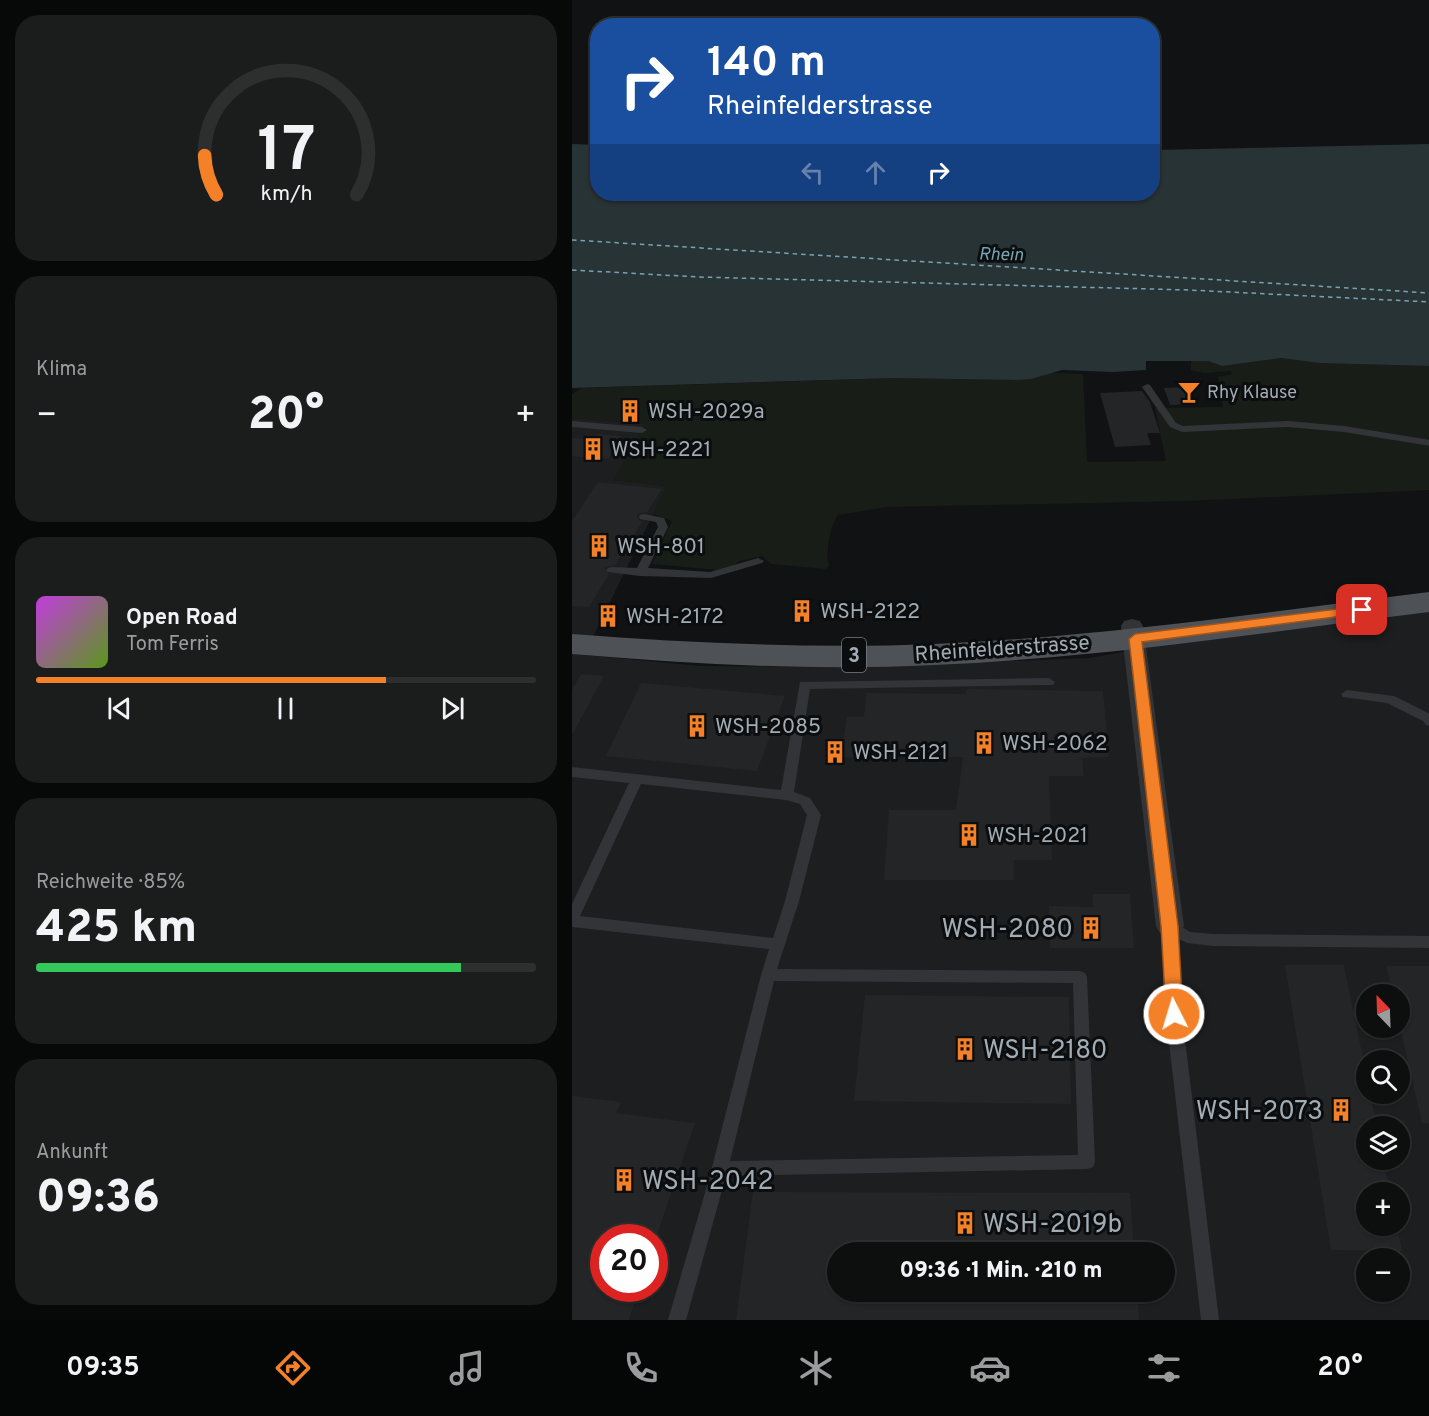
<!DOCTYPE html>
<html lang="de">
<meta charset="utf-8">
<style>
:root{--surface:#0d0e0e;--page:#1b1c1c;--text:#f1f3f6;--muted:#9a9c9e;--line:#2d2e2e;--accent:#f48128}
body{margin:0;font-family:Overpass,sans-serif;background:var(--page);color:var(--text);height:100vh;display:flex;flex-direction:column;font-size:22px;white-space:nowrap}
*{box-sizing:border-box;margin:0}
p{font-size:20px;color:var(--muted)}
.icon{flex:none;width:33px;height:33px;fill:none;stroke:currentColor;stroke-width:2;stroke-linecap:round;stroke-linejoin:round}
.map{position:relative;flex:1;overflow:hidden}
.drawer{display:flex;flex-direction:column;gap:15px;padding:15px;background:#070808;width:572px}
.drawer>*{flex:none}
.guide{position:absolute;left:18px;top:18px;width:570px;height:183px;border-radius:24px;box-shadow:0 2px 4px #0004,0 0 0 2px var(--line);background:#1a4fa0;color:#fff;overflow:hidden}
.needle{width:39px;rotate:337deg}
.controls{position:absolute;left:784px;top:984px;display:grid;gap:12px}
.controls a{display:grid;place-items:center;width:54px;height:54px;border-radius:50%;background:var(--surface);box-shadow:0 2px 4px #0004,0 0 0 2px var(--line);font-size:30px}
.speed{position:absolute;left:18px;top:1224px;display:flex;gap:12px;font-size:30px;font-weight:700;text-align:center}
.speed>*{display:grid;place-content:center;width:78px;height:78px;border-radius:50%;background:var(--surface);box-shadow:0 2px 4px #0004,0 0 0 2px var(--line);line-height:1}
.speed .limit{border:9px solid #d22;background:#fff;color:#111}
.pin{position:absolute;display:grid;place-items:center;width:51px;height:51px;color:#fff;margin:-26px;border-radius:12px;box-shadow:0 3px 9px #0006}
.me{position:absolute;width:66px;margin:-33px;rotate:355deg;stroke-linejoin:round;filter:drop-shadow(0 0 4px #0008)}
.turn{display:flex;align-items:center;gap:21px;height:126px;padding:0 18px;font-size:27px}
.turn .icon{width:78px;height:78px;stroke-width:2.5}
.turn b{display:block;font-size:42px;line-height:51px}
.lanes{display:flex;align-items:center;height:57px;padding:0 18px;background:#0003;justify-content:center;gap:30px;direction:ltr}
.lanes .off{opacity:.35}
.big{font-size:45px;font-weight:800;line-height:1.1}
.drawer .widget{flex:1;display:flex;flex-direction:column;justify-content:center;gap:9px;min-width:0;padding:0 21px;border-radius:24px;background:var(--page)}
.drawer .dial{align-items:center;gap:0}
.dial svg{height:156px;overflow:visible;fill:none;stroke:var(--line);stroke-width:7;stroke-linecap:round;text-anchor:middle}
.dial text{fill:var(--text);stroke:none}
.song{display:flex;align-items:center;gap:18px}
.cover{width:72px;height:72px;border-radius:9px;background:linear-gradient(135deg,hsl(290 70% 55%),hsl(90 70% 35%))}
.played{height:6px;border-radius:3px;background:linear-gradient(90deg,var(--accent) 70%,var(--line) 70%)}
.keys{display:flex;justify-content:space-around;direction:ltr}
.heat{display:flex;justify-content:space-between;align-items:center;font-size:33px;direction:ltr}
.charge{height:9px;border-radius:4px;background:linear-gradient(90deg,#34c759 85%,var(--line) 0)}
.trip{position:absolute;left:255px;top:1242px;width:348px;height:60px;border-radius:30px;background:var(--surface);box-shadow:0 2px 4px #0004,0 0 0 2px var(--line);font-weight:800;line-height:60px;text-align:center}
.tabs{display:flex;height:96px;justify-content:space-around;align-items:center;background:#050606;color:var(--muted)}
.tabs .icon{width:42px;height:42px}
.tabs .active{color:var(--accent)}
.tabs b{font-size:27px;color:var(--text)}
main{display:flex;flex:1;min-height:0}
.map>svg:first-child{display:block}
.built{fill:#1d1e20;fill-rule:evenodd}
.green{fill:#181e17}
.water{fill:#283336}
.lines{fill:none;stroke-linecap:round;stroke-linejoin:round}
.ferry{stroke:#78a3b0;stroke-width:1.5;stroke-dasharray:4.5 4;stroke-linecap:butt}
.building{fill:#242527}
.lane{fill:#323438;fill-rule:evenodd}
.street{fill:#323438;fill-rule:evenodd}
.primary{fill:#4e5257;fill-rule:evenodd}
.route{fill:#f48128;stroke:#9f541a;stroke-width:1.5}
.labels{text-anchor:middle;stroke-width:6;stroke-linejoin:round;paint-order:stroke}
.far-water-label{font-size:18px;font-style:italic;fill:#78a3b0;stroke:#0c0d0e}
.far-poi-label{font-size:18px;fill:#a2acb4;stroke:#0c0d0e;text-anchor:start}
.shield{fill:#0c0d0e;stroke:#757c82;stroke-width:1.5}
.shield-label{font-size:20px;font-weight:bold;fill:#a2acb4}
.poi-label{font-size:21px;fill:#a2acb4;stroke:#0c0d0e;text-anchor:start}
.street-label{font-size:21px;fill:#a2acb4;stroke:#0c0d0e}
.near-poi-label{font-size:26px;fill:#a2acb4;stroke:#0c0d0e;text-anchor:start}
</style>
<main>
<section class="drawer">
<div class="widget dial"><svg viewBox="0 0 100 80">
<path d="M14 69A42 42 0 1 1 86 69"/>
<path d="M14 69A42 42 0 0 1 8 49" stroke="#f48128"/>
<text x="50" y="56" font-size="32" font-weight="700">17</text>
<text x="50" y="72" font-size="11">km/h</text>
</svg></div>
<div class="widget"><p>Klima</p>
<div class="heat"><a>−</a><b class="big">20°</b><a>+</a></div>
</div>
<div class="widget">
<div class="song"><i class="cover"></i><div><b>Open Road</b><p>Tom Ferris</p></div></div>
<div class="played"></div>
<div class="keys"><svg class="icon" aria-label="previous" viewBox="0 0 24 24"><path d="M18 5L8 12l10 7zM5 5v14"/></svg><svg class="icon" aria-label="pause" viewBox="0 0 24 24"><path d="M8 5v14M16 5v14"/></svg><svg class="icon" aria-label="next" viewBox="0 0 24 24"><path d="M6 5l10 7-10 7zM19 5v14"/></svg></div>
</div>
<div class="widget"><p>Reichweite · 85%</p><b class="big">425 km</b><div class="charge"></div></div>
<div class="widget"><p>Ankunft</p><b class="big">09:36</b></div>
</section>
<div class="map">
<svg width="858" height="1320" viewBox="0 0 858 1320">
<rect width="100%" height="100%" fill="#111213"/>
<path class="built" d="M0,418L74,424L42,480L95,486L12,655L129,666L293,667L517,658L601,643L857,611V1320H0ZM795,994H828V1028H795ZM795,1060H828V1094H795ZM795,1126H828V1160H795ZM795,1192H828V1226H795ZM32,1238H82V1288H32ZM266,1252H592V1292H266ZM795,1258H828V1292H795Z"/>
<path class="green" d="M709,358L747,363L857,366V490L614,501L314,507L266,515C258,525 253,554 257,566L254,569L199,564L190,556L167,561L160,567L146,570L80,564L100,521L81,514L95,486L41,480L73,424L0,418V394L10,388L324,378L444,380L479,373L511,374L515,462L594,461L583,408L651,407L646,377L660,374L659,371L632,373L619,370V361H636L650,366Z"/>
<polygon class="water" points="0,144 25,145 26,194 580,194 581,150 857,144 857,366 747,363 709,358 650,366 636,361 574,361 574,370 541,372 490,370 459,379 444,380 321,378 0,388"/>
<g class="lines">
<g class="ferry">
<polyline points="0,240 858,293"/>
<polyline points="0,270 127,277 617,290 858,302"/>
</g>
</g>
<g class="building">
<polygon points="616,387 621,404 598,405 592,388"/>
<polygon points="570,391 578,402 588,433 575,433 579,445 543,447 528,393"/>
<polygon points="27,434 49,436 36,459 0,456 0,438 24,440"/>
<polygon points="26,482 90,489 75,512 66,514 65,518 70,522 43,565 32,568 37,574 17,607 0,606 0,521"/>
<polygon points="9,674 32,676 0,735 0,690"/>
<polygon points="69,683 213,696 185,771 34,756"/>
<polygon points="395,689 531,691 537,757 510,758 512,776 477,776 480,860 442,860 442,880 312,880 317,810 384,810 391,757 269,757 275,717 292,717 294,693 394,694"/>
<polygon points="521,894 558,894 562,948 478,948 477,906 521,907"/>
<polygon points="713,965 772,965 795,1078 795,1094 798,1094 805,1126 795,1126 795,1160 811,1160 818,1192 795,1192 795,1226 825,1226 830,1251 759,1250"/>
<polygon points="814,966 858,966 858,1123 850,1123 828,1027 828,994 821,994"/>
<polygon points="293,995 497,997 499,1104 282,1101"/>
<polygon points="0,1096 49,1102 44,1113 123,1123 84,1238 32,1238 32,1288 67,1288 57,1320 0,1320"/>
<polygon points="181,1192 558,1193 562,1252 266,1252 266,1292 565,1292 567,1320 164,1320"/>
</g>
<g class="lines">
<g class="lane">
<polygon points="575,384 578,385 604,423 611,426 716,421 772,426 858,440 858,446 772,432 716,427 610,432 598,427 570,387"/>
<polygon points="0,421 70,427 75,430 70,433 0,427"/>
<polygon points="72,514 92,518 96,527 76,568 138,572 186,558 192,561 190,563 139,578 68,576 36,572 34,570 36,568 40,567 65,568 86,527 84,522 68,519 67,517 68,515"/>
<path d="M477,678L483,682L481,685L238,689L222,792L238,798L249,815L227,901L205,969L508,971L513,973L515,977L523,1162L521,1167L515,1169L154,1176L114,1320H96L137,1179L189,975L197,949L0,927V904L57,783L0,777V767L209,790L228,682ZM69,784L214,800L228,804L235,815L213,901L201,938L8,916ZM202,981L501,983L506,1155L158,1161Z"/>
<polygon points="775,690 822,696 858,714 858,726 854,725 851,721 815,703 771,697 769,694"/>
<polygon points="598,920 618,932 641,934 858,936 858,948 641,946 615,943 605,938 607,990 647,1320 629,1320 591,990 591,926 593,922"/>
</g>
<polygon class="street" points="560,619 568,621 571,626 612,926 608,933 598,936 588,933 584,926 549,626 552,621"/>
<path class="primary" d="M858,592V612C693,632 528,658 362,665C241,671 120,664 0,654V634C120,643 241,649 362,644C528,637 693,612 858,592Z"/>
</g>
<polygon class="route" points="790,606 794,607 794,613 570,642 606,926 611,1014 608,1019 596,1019 594,1014 589,926 557,639 563,634"/>
<defs>
<g id="bar-bare" transform="scale(1.8)"><path d="M-6-5H6L.8 .8V4.5H3.5V6h-7V4.5H-.8V.8Z" fill="#f48128" stroke="#0c0d0e" stroke-width="2.5" paint-order="stroke"/></g>
<g id="building-bare" transform="scale(1.8)"><path d="M-4-6H4V6H1V3H-1V6H-4ZM-2.5-4.3h1.7v1.8h-1.7ZM.8-4.3h1.7v1.8H.8ZM-2.5-1h1.7V.8h-1.7ZM.8-1h1.7V.8H.8Z" fill="#f48128" stroke="#0c0d0e" stroke-width="2.5" paint-order="stroke"/></g>
</defs>
<g fill-rule="evenodd">
<use href="#bar-bare" x="617" y="392"/>
<use href="#building-bare" x="58" y="411"/>
<use href="#building-bare" x="21" y="449"/>
<use href="#building-bare" x="27" y="546"/>
<use href="#building-bare" x="230" y="611"/>
<use href="#building-bare" x="36" y="616"/>
<use href="#building-bare" x="125" y="726"/>
<use href="#building-bare" x="412" y="743"/>
<use href="#building-bare" x="263" y="752"/>
<use href="#building-bare" x="397" y="835"/>
<use href="#building-bare" x="519" y="928"/>
<use href="#building-bare" x="393" y="1049"/>
<use href="#building-bare" x="769" y="1110"/>
<use href="#building-bare" x="52" y="1180"/>
<use href="#building-bare" x="393" y="1223"/>
</g>
<g class="labels">
<g class="far-water-label">
<text transform="translate(429 254) rotate(1)" y="6">Rhein</text>
</g>
<g class="far-poi-label">
<text x="635" y="398">Rhy Klause</text>
</g>
<rect class="shield" x="270" y="638" width="24" height="34" rx="4.5"/>
<g class="shield-label">
<text x="282" y="662">3</text>
</g>
<g class="poi-label">
<text x="76" y="418">WSH-2029a</text>
<text x="39" y="456">WSH-2221</text>
<text x="45" y="553">WSH-801</text>
<text x="248" y="618">WSH-2122</text>
<text x="54" y="623">WSH-2172</text>
<text x="143" y="733">WSH-2085</text>
<text x="430" y="750">WSH-2062</text>
<text x="281" y="759">WSH-2121</text>
<text x="415" y="842">WSH-2021</text>
</g>
<g class="street-label">
<text transform="translate(430 648) rotate(-4)" y="7">Rheinfelderstrasse</text>
</g>
<g class="near-poi-label">
<text x="501" y="937" text-anchor="end">WSH-2080</text>
<text x="411" y="1058">WSH-2180</text>
<text x="751" y="1119" text-anchor="end">WSH-2073</text>
<text x="70" y="1189">WSH-2042</text>
<text x="411" y="1232">WSH-2019b</text>
</g>
</g>
</svg>
<div class="controls">
<a><svg class="needle" viewBox="-14 -14 28 28"><path d="M0-13l5 13h-10z" fill="#e53935"/><path d="M0 13l5-13h-10z" fill="#9a9c9e"/></svg></a>
<a><svg class="icon" aria-label="search" viewBox="0 0 24 24"><circle cx="10" cy="10" r="6"/><path d="M15 15l6 6"/></svg></a>
<a><svg class="icon" aria-label="layers" viewBox="0 0 24 24"><path d="M12 4l9 5-9 5-9-5zM3 14l9 5 9-5"/></svg></a>
<a>+</a>
<a>−</a>
</div>
<div class="speed"><div class="limit">20</div></div>
<div class="pin" style="left:790px;top:610px;background:#d93025"><svg class="icon" aria-label="arrive" viewBox="0 0 24 24"><path d="M6 21V4h12l-3 4 3 4H6"/></svg></div>
<svg class="me" style="left:602px;top:1014px" viewBox="-20 -20 40 40"><circle r="17" fill="#f48128" stroke="#fff" stroke-width="3"/><path d="M0-11L8 9 0 5-8 9z" fill="#fff"/></svg>
<div class="trip">09:36 · 1 Min. · 210 m</div>
<div class="guide">
<div class="turn"><svg class="icon" aria-label="right" viewBox="0 0 24 24"><path d="M7 20v-9h11M14 6l5 5-5 5"/></svg><div><b>140 m</b>Rheinfelderstrasse</div></div>
<div class="lanes"><svg class="icon off" aria-label="left" viewBox="0 0 24 24"><path d="M17 20v-9H6M10 6l-5 5 5 5"/></svg><svg class="icon off" aria-label="ahead" viewBox="0 0 24 24"><path d="M12 20V5M6 11l6-6 6 6"/></svg><svg class="icon" aria-label="right" viewBox="0 0 24 24"><path d="M7 20v-9h11M14 6l5 5-5 5"/></svg></div>
</div>
</div>
</main>
<nav class="tabs">
<b>09:35</b>
<svg class="icon active" aria-label="directions" viewBox="0 0 24 24"><path d="M12 3l9 9-9 9-9-9zM9 14v-3h6M13 9l2 2-2 2"/></svg>
<svg class="icon" aria-label="music" viewBox="0 0 24 24"><path d="M9 18V5l10-2v13"/><circle cx="6" cy="18" r="3"/><circle cx="16" cy="16" r="3"/></svg>
<svg class="icon" aria-label="phone" viewBox="0 0 24 24"><path d="M5 4h4l2 5-3 2q2 4 5 5l2-3 5 2v4C11 20 4 13 5 4z"/></svg>
<svg class="icon" aria-label="climate" viewBox="0 0 24 24"><path d="M12 3v18M4 7l16 10M4 17L20 7"/></svg>
<svg class="icon" aria-label="car" viewBox="0 0 24 24"><path d="M5 17H2v-5l4-1 3-4h7l3 4 3 1v5h-3M9 17h6M6 11h13"/><circle cx="7" cy="17" r="2"/><circle cx="17" cy="17" r="2"/></svg>
<svg class="icon" aria-label="filters" viewBox="0 0 24 24"><path d="M4 7h16M4 17h16"/><circle cx="9" cy="7" r="2"/><circle cx="15" cy="17" r="2"/></svg>
<b>20°</b>
</nav>
